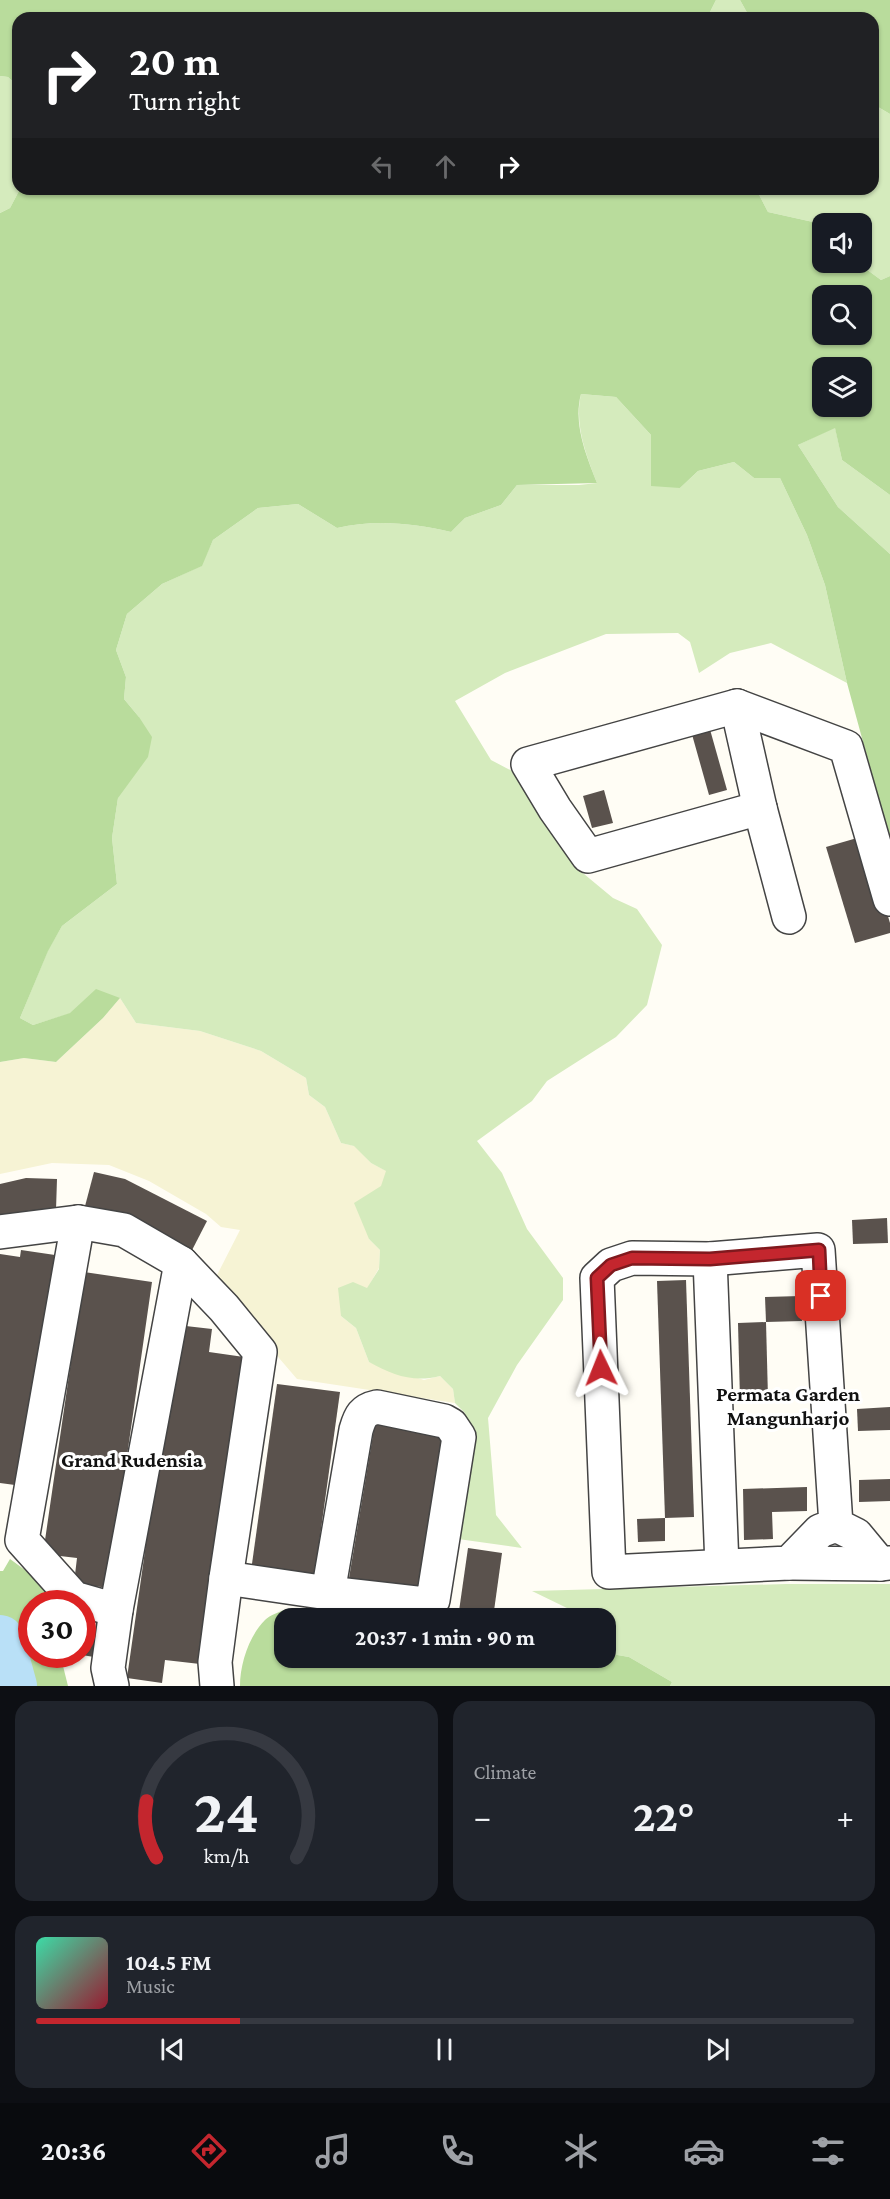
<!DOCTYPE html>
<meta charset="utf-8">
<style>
:root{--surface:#171b24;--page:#20242c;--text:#f1f3f6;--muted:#9ea1a6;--line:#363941;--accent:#c4262e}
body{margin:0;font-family:"Crimson Pro",serif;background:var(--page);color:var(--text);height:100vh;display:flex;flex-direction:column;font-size:22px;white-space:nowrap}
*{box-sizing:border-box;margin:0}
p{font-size:20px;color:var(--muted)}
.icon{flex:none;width:33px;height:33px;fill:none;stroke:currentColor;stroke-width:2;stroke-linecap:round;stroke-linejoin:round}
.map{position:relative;height:1686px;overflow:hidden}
.sheet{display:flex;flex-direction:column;gap:15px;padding:15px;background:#0d0f14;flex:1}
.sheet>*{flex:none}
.hud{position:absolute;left:12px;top:12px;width:867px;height:183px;border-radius:18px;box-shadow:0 2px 4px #0004;background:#202124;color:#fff;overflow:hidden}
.tools{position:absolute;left:812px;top:213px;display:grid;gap:12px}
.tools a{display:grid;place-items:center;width:60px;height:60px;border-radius:12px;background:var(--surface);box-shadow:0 2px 4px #0004;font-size:30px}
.speed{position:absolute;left:18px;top:1590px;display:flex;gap:12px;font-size:30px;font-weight:700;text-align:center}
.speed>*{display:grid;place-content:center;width:78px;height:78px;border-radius:50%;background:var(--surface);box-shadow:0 2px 4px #0004;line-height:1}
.speed .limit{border:9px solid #d22;background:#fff;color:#111}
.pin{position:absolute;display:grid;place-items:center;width:51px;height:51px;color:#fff;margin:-26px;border-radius:12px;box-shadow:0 3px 9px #0006}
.me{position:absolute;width:66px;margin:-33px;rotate:358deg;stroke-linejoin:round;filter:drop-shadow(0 0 4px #0008)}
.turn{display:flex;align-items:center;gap:21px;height:126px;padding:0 18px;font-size:27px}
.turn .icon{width:78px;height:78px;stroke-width:2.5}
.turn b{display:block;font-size:42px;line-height:51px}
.lanes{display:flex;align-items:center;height:57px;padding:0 18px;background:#0003;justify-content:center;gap:30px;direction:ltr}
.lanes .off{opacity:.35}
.big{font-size:45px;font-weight:700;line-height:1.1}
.sheet .widget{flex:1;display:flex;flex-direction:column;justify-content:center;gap:9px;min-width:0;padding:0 21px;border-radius:18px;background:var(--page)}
.sheet .dial{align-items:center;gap:0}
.dial svg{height:156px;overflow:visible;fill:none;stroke:var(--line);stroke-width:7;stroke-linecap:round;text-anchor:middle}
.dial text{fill:var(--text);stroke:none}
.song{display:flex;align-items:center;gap:18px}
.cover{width:72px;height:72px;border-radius:9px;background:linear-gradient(135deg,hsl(160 70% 55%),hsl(350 70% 35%))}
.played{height:6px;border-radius:3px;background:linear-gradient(90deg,var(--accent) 25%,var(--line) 25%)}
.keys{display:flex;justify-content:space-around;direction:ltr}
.heat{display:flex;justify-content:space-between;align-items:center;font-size:33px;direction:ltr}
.sheet .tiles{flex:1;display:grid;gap:15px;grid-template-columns:1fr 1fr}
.widget:last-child{grid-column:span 2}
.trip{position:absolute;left:274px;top:1608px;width:342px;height:60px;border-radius:18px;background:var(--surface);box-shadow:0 2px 4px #0004;font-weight:700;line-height:60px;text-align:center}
.dock{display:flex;height:96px;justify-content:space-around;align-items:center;background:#090b0e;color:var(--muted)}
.dock .icon{width:42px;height:42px}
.dock .selected{color:var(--accent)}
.dock b{font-size:27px;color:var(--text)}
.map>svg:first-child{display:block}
.farmland{fill:#f6f3d4}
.green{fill:#d5ebbd}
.forest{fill:#b9dc9c;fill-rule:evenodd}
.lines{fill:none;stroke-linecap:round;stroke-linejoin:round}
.river{stroke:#b9e0f7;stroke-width:48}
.building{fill:#5a524d}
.minor-casing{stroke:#444;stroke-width:36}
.minor{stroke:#fff;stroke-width:33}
.route-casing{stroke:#7f191e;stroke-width:15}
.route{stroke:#c4262e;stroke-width:10}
.labels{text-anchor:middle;stroke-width:6;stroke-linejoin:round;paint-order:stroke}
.neighbourhood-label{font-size:21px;font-weight:bold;fill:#111;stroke:#fff}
</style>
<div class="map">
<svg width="890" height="1686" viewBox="0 0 890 1686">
<rect width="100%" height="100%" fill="#fffdf5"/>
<polygon class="farmland" points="120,998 136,1023 200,1031 261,1051 306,1078 309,1095 325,1107 341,1143 355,1146 371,1163 387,1171 369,1239 380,1250 379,1268 367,1289 341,1316 356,1328 369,1362 424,1380 440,1376 453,1389 455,1403 297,1379 279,1358 252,1318 215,1279 240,1230 221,1227 206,1214 149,1181 109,1165 52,1163 0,1174 0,1062 24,1058 56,1062 103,1018"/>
<g class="green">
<polygon points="716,0 740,0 750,18 707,18"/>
<polygon points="0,76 8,77 18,86 18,189 20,189 10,208 0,213"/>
<polygon points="873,104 890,114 890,276 881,280 858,263 861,262 861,224 822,224 768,212 756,189 873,189"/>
<path d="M581,394L616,397L651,435L680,488L698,471L734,462L754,478H780L807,535L825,585L847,683L771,643L730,653L699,673L690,642L678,633L606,634L505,673L455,701L491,760L514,772L547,817L578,869L613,898L637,909L662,945L647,1005L616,1037L547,1081L532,1101L477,1141L502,1173L527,1229L563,1278V1300L517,1365L488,1418L496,1515L522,1548L451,1538L465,1458V1413L455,1403L453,1389L440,1376C413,1383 393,1375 369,1362L356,1328L341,1316L338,1288L353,1282L367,1288L379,1269L380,1250L369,1239L354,1203L381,1186L386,1171L371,1163L354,1146L341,1143L325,1107L309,1095L306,1078L261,1051L200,1031L136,1023L120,998L33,1025L20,1018L48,950L62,926L117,884L112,838L118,798L139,717L124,699L126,677L116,650L127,614L162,584L201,566L213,540L258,508L298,504L337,528C375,519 413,523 451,532L465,518L501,505L517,485H579L597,483C586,455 574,424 581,394Z"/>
<polygon points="835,427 842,460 890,495 890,554 838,507 798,445"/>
<polygon points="786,1584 890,1584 890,1686 670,1686 672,1682 629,1657 606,1653 606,1618 573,1618 569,1609 532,1591"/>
</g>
<g class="forest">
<polygon points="0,0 716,0 707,18 18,18 18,86 8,77 0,76"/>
<polygon points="740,0 890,0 890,114 873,104 873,18 750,18"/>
<path d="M20,189H756L768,212L822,224V262L858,263L881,280L890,276V495L842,460L835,428L798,445L838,507L890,554V841L847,683L825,585L807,535L780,478H754L734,462L698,471L680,488L651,486V435L616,397L581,394C573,424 586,455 597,483L517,485L501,505L465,518L451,532C413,523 375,519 337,528L298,504L258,508L213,540L202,566L162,584L127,614L116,650L126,677L124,699L139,717L152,737L148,757L118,798L112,838L117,884L62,926L48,951L20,1018L33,1025L70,1013L96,989L120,998L103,1018L56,1062L24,1058L0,1062V213L10,208ZM822,296H861V334H822ZM822,368H861V406H822Z"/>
<polygon points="10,1559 44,1584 56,1603 32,1604 32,1654 55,1655 62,1662 68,1686 0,1686 0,1571 3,1571"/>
<path d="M286,1609L337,1618H285V1658H606V1653L629,1657L672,1682L670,1686H240C240,1664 249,1636 265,1620C270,1615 280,1612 286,1609Z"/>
</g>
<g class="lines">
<polyline class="river" points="0,1639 13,1686"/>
</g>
<g class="building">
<polygon points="709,726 727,790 709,795 691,731"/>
<polygon points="604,790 613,823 592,828 583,796"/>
<polygon points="864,836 890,923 890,933 855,943 826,847"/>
<polygon points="94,1172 125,1179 207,1221 189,1256 84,1210"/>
<polygon points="26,1178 57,1179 56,1210 32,1210 0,1218 0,1184"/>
<polygon points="887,1218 888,1243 853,1244 852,1220"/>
<polygon points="21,1250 55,1255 15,1485 0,1483 0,1254 20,1257"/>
<polygon points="84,1272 152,1282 108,1588 74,1583 77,1558 43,1554"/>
<polygon points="686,1280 694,1517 665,1518 657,1281"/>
<polygon points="801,1296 802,1321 766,1322 765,1297"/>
<polygon points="766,1322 768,1398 740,1400 738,1323"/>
<polygon points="177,1325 212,1329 209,1352 244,1357 200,1664 165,1660 162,1683 127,1678"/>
<polygon points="277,1384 340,1392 314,1580 251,1571"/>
<polygon points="890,1407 890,1430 858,1431 857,1409"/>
<polygon points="375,1423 447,1435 420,1596 348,1584"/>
<polygon points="890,1479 890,1501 859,1502 859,1480"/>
<polygon points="807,1487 807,1511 772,1512 773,1539 744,1540 743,1489"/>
<polygon points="665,1518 665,1541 638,1542 637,1519"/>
<polygon points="468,1548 502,1553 493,1618 458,1618"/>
<polygon points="82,1630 104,1633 100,1658 82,1655"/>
</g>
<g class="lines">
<g class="minor-casing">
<g id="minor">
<polyline points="737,706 760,808 789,917"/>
<polyline points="760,808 588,856 555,809 528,764 737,706 846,747 890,899"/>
<polyline points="78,1222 22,1540 74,1598 116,1610"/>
<polyline points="0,1232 78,1222 124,1230 181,1263 224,1308 260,1352 226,1578 215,1662 217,1686"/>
<polyline points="710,1259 722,1566"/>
<polyline points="836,1525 818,1250 710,1259 632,1258 611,1265 597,1278 609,1572 789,1563 820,1531 836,1525 856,1535 880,1564 890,1563"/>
<polyline points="789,1563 880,1564"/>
<path d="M226,1578L328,1593L356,1430C360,1416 363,1410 377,1407L444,1421L451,1425L459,1437L433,1600L425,1604L328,1593"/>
<polyline points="112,1686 108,1668 116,1610 181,1263"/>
</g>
</g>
<use href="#minor" class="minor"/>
</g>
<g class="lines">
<g class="route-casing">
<polyline id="route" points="601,1368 597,1278 611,1265 632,1258 710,1259 819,1250 821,1296"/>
</g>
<use href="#route" class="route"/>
</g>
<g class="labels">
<g class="neighbourhood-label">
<text x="788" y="1401">Permata Garden<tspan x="788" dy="24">Mangunharjo</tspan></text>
<text x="132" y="1467">Grand Rudensia</text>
</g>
</g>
</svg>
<div class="tools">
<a><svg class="icon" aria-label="sound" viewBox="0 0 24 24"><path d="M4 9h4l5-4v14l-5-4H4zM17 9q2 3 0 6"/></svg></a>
<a><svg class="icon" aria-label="search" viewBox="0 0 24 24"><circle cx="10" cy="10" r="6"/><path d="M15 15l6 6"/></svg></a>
<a><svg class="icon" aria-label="layers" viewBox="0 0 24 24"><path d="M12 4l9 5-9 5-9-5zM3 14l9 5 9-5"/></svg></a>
</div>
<div class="speed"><div class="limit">30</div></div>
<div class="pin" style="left:821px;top:1296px;background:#d93025"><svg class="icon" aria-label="arrive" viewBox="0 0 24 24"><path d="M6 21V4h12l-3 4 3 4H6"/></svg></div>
<svg class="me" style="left:601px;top:1368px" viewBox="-20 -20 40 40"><path d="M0-17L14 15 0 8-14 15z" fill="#c4262e" stroke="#fff" stroke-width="4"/></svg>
<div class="trip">20:37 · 1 min · 90 m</div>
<div class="hud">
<div class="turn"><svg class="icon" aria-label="right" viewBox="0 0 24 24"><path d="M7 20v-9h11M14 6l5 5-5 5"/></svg><div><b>20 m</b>Turn right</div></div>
<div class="lanes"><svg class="icon off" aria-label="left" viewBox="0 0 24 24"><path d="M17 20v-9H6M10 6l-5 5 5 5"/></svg><svg class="icon off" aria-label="ahead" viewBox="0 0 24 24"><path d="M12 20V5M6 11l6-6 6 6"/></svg><svg class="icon" aria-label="right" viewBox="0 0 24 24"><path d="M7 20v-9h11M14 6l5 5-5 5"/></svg></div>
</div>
</div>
<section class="sheet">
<div class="tiles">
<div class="widget dial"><svg viewBox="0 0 100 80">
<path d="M14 69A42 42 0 1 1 86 69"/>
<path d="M14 69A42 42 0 0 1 9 40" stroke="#c4262e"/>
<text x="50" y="56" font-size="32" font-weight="700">24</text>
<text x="50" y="72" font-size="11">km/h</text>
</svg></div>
<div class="widget"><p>Climate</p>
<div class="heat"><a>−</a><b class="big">22°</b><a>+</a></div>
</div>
<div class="widget">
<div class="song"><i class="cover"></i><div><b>104.5 FM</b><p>Music</p></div></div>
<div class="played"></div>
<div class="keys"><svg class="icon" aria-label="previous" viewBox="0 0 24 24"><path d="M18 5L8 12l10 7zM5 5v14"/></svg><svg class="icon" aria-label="pause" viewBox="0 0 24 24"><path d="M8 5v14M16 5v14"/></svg><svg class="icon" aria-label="next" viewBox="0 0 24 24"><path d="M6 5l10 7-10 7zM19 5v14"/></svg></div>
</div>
</div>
</section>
<nav class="dock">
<b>20:36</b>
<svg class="icon selected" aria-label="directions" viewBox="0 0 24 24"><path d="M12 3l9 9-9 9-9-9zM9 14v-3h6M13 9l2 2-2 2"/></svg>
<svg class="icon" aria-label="music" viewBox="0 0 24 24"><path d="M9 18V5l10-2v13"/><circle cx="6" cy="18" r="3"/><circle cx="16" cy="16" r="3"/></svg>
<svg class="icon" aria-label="phone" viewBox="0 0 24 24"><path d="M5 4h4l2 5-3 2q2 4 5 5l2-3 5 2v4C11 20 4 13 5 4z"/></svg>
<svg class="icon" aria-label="climate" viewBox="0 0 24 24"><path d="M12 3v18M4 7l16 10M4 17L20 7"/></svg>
<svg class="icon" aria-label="car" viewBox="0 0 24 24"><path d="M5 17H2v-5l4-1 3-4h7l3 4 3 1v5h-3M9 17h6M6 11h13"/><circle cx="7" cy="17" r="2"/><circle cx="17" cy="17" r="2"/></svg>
<svg class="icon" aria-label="filters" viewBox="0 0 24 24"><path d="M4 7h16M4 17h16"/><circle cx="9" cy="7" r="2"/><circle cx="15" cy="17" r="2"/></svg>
</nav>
